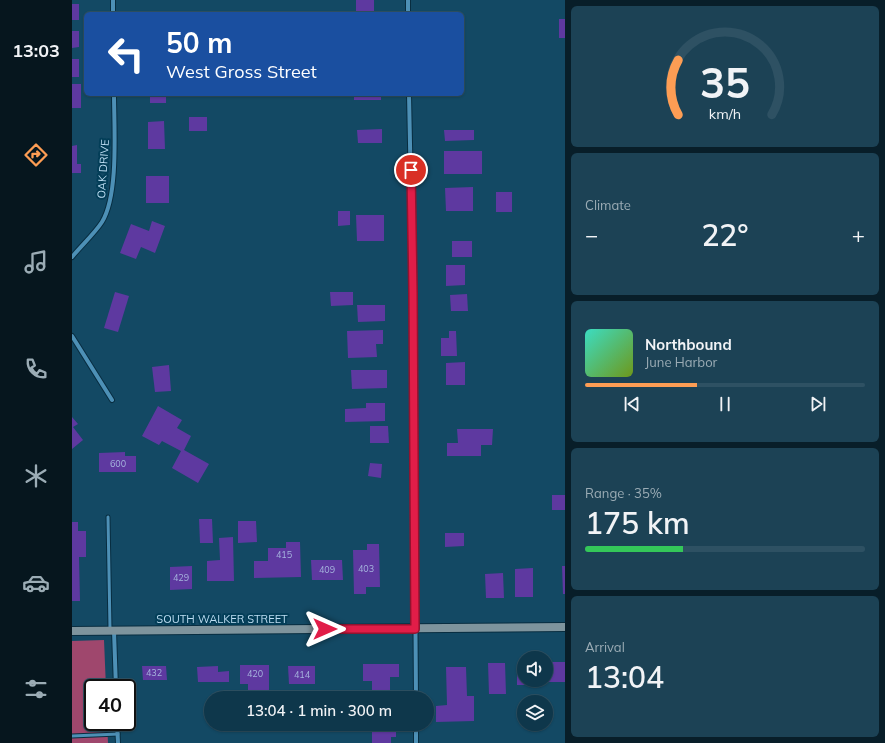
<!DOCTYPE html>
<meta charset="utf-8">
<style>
:root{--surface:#0e374b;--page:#1c4255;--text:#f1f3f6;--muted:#9bacb5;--line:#2e5163;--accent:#fd9d54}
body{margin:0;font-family:Mulish,sans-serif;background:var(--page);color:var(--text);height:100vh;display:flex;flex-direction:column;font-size:15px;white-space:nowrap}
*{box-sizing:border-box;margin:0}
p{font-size:13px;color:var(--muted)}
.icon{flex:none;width:22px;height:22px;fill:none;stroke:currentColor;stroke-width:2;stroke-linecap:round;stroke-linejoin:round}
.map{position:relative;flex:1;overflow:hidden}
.sheet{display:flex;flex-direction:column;gap:6px;padding:6px;background:#081e29;width:320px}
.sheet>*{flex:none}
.top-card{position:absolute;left:12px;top:12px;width:380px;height:84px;border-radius:6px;box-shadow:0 1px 3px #0004,0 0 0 1px var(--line);background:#1a4fa0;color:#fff;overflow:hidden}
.tools{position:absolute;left:445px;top:651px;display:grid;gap:8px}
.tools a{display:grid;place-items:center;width:36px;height:36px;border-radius:50%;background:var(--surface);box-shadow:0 1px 3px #0004,0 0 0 1px var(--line);font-size:20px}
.speed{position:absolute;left:12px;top:679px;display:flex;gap:8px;font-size:20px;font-weight:700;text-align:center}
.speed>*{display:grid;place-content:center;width:52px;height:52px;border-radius:50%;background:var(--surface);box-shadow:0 1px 3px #0004,0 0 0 1px var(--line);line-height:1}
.speed .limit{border:2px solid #111;border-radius:6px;background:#fff;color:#111}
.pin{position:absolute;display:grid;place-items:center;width:34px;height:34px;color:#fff;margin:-17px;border:2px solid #fff;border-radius:50%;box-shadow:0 1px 4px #0007}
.me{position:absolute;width:44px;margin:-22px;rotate:90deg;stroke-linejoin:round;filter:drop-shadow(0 0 3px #0008)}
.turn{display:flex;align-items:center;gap:14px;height:84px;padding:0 16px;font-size:18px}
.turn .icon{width:52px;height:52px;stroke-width:2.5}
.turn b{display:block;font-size:28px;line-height:34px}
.big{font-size:30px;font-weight:600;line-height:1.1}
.sheet .card{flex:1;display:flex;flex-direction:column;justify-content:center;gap:6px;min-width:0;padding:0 14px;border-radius:6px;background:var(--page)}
.sheet .dial{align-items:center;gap:0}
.dial svg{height:104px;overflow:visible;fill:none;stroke:var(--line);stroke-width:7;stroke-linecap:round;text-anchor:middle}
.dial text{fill:var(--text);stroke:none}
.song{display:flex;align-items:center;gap:12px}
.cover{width:48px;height:48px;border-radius:6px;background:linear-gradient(135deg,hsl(170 70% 55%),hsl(80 70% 35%))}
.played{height:4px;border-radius:2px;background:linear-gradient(90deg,var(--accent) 40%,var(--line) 40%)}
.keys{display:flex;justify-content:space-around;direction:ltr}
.heat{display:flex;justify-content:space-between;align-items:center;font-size:22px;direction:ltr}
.charge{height:6px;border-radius:3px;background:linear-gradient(90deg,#34c759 35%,var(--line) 0)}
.trip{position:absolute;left:132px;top:691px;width:230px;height:40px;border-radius:20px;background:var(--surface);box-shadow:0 1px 3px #0004,0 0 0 1px var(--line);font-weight:600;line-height:40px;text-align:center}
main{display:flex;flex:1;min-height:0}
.menu{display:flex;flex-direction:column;width:72px;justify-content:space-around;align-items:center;background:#06161e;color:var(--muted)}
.menu .icon{width:28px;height:28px}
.menu .selected{color:var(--accent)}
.menu b{font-size:18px;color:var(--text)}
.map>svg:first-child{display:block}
.green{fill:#9f476d}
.building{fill:#5e39a0}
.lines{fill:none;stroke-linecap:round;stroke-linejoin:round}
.lane-casing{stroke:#082d40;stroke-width:5}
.street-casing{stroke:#082d40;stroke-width:6}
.secondary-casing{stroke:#082d40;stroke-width:10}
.lane{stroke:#4d90b6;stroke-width:3}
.street{stroke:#4d90b6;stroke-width:4}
.secondary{stroke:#7e949d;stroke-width:8}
.route-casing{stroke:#92132f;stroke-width:10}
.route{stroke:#e11d48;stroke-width:7}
.labels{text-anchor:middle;stroke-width:4;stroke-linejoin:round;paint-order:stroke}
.number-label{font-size:9px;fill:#a6b5de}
.street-label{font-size:11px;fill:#bedef3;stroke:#033e58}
</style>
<main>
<nav class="menu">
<b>13:03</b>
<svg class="icon selected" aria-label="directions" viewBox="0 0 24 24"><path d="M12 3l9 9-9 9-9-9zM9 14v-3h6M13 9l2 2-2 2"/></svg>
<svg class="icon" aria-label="music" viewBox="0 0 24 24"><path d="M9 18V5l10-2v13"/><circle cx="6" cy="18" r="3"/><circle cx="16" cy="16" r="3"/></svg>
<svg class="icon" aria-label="phone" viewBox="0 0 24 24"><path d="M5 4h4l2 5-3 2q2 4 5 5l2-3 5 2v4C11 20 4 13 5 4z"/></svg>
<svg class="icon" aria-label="climate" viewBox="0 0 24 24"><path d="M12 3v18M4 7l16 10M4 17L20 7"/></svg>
<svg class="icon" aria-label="car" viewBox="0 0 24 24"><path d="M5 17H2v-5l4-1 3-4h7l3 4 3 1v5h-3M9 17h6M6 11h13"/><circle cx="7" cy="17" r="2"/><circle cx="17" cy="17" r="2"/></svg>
<svg class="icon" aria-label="filters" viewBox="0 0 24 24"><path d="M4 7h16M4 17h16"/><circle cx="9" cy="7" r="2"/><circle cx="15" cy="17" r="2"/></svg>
</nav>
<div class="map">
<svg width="493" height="743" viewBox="0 0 493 743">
<rect width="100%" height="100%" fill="#134964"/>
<polygon class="green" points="32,640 34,688 21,688 21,722 35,722 36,743 0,743 0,641"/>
<g class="building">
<rect x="284" y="0" width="18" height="14"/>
<rect x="0" y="4" width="7" height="16"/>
<rect x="487" y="19" width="6" height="19"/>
<polygon points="0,31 7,31 7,47 0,48"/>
<rect x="0" y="59" width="7" height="18"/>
<rect x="0" y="84" width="9" height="24"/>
<rect x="78" y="94" width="16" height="9"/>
<rect x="282" y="94" width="27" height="6"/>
<rect x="117" y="117" width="18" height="14"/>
<polygon points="92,121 93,149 76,149 76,122"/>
<polygon points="310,129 310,143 286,143 285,130"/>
<polygon points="372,130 402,130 402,140 373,141"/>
<polygon points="5,145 5,164 9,164 9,173 0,173 0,146"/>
<rect x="372" y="151" width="38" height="23"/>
<rect x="74" y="176" width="23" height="27"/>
<polygon points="401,187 401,211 374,211 373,188"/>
<rect x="424" y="192" width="16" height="20"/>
<polygon points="266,211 278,211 278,225 266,226"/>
<polygon points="284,215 312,215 312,241 285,241"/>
<polygon points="80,221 93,226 83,253 69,247 64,259 48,253 59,224 77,231"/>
<rect x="380" y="241" width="20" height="16"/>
<polygon points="374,265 393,265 393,285 374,286"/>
<polygon points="43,292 57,296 46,332 32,328"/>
<polygon points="258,292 281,292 281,305 259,306"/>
<polygon points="395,294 396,311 379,311 378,295"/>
<polygon points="285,305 313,305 313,321 286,322"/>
<polygon points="311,330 311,344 304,344 305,357 276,358 275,331"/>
<polygon points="377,331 384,331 385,356 369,356 369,338 377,338"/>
<polygon points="393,362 393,385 374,385 374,363"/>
<polygon points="97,365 99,391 83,392 80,367"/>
<polygon points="279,370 315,370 315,388 280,389"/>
<polygon points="294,403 313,403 313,421 273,422 273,409 294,408"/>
<polygon points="86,406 110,420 105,428 119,436 112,450 137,464 126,483 100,468 109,451 90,441 87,445 70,436"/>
<polygon points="0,417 6,424 1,427 11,440 0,449"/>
<polygon points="298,426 316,426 317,443 298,443"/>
<polygon points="385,429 421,429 420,445 409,445 409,456 375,456 375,443 386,443"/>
<polygon points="53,452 53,456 64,456 64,472 27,472 27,453"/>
<polygon points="298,463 310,464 309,478 296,476"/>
<rect x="480" y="495" width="13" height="15"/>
<polygon points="127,519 140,519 141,543 128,543"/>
<polygon points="166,521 184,521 185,542 166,543"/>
<polygon points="0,522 6,522 6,531 14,531 14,557 7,557 8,601 0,601"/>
<polygon points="373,533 392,533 392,546 373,547"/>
<polygon points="161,537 162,581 135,581 135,561 148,560 147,538"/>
<polygon points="214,542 228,542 229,577 182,578 182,561 196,561 196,548 214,548"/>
<polygon points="295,544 307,544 308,587 294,587 294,594 282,594 281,550 295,550"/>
<polygon points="239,560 270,560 271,580 240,580"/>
<polygon points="120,566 120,589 98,590 98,567"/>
<polygon points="490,566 493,566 493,594 491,594"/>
<polygon points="461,568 461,597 443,597 443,569"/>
<polygon points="431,573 432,598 414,598 413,574"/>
<polygon points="452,662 452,680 453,680 454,685 445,685 445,663"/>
<rect x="476" y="662" width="17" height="20"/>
<polygon points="416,663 433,663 434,694 417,694"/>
<polygon points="291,664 327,664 327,677 318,677 318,697 300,698 300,681 291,681"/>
<polygon points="168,665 197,665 197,698 176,698 176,684 168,684"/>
<polygon points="70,666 94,666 95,680 71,680"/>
<polygon points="146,666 146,672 157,671 157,682 126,682 125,667"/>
<polygon points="216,666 243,666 243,684 217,684"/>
<polygon points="374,667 394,667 395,696 402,696 402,721 364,722 364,706 375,705"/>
<polygon points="324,726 324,737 319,737 319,743 300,743 300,727"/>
</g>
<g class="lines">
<g class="lane-casing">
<g id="lane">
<polyline points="36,517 38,629"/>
<polyline points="0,736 46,734"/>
</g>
</g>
<g class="street-casing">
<g id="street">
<polyline points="41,0 41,14"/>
<polyline points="336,0 336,14"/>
<polyline points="337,94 341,292 344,698"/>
<path d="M0,257C9,246 23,233 30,222C47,194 42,127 42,94"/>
<polyline points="0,336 40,400"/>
<polyline points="42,631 44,688"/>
<polyline points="45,722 46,743"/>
<polyline points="344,724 344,743"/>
</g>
</g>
<g class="secondary-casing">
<polyline id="secondary" points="0,631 493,627"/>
</g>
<use href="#lane" class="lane"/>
<use href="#street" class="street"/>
<use href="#secondary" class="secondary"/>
</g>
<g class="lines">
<g class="route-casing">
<polyline id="route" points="253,629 343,629 341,292 339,170"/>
</g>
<use href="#route" class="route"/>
</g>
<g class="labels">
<g class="number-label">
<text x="46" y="467">600</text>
<text x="212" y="558">415</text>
<text x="294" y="572">403</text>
<text x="255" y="573">409</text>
<text x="109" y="581">429</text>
<text x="82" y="676">432</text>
<text x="183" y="677">420</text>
<text x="230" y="678">414</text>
</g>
<g class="street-label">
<text transform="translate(31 169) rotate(-86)" y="4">OAK DRIVE</text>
<text x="150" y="623">SOUTH WALKER STREET</text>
</g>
</g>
</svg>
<div class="tools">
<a><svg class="icon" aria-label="sound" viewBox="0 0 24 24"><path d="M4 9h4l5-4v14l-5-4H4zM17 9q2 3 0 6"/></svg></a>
<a><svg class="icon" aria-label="layers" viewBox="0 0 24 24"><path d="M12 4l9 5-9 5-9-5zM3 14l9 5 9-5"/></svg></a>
</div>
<div class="speed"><div class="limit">40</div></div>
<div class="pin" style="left:339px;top:170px;background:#d93025"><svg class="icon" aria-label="arrive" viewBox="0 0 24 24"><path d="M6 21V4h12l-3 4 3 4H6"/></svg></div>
<svg class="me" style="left:253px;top:629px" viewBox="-20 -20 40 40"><path d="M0-17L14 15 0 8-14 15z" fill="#e11d48" stroke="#fff" stroke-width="4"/></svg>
<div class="trip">13:04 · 1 min · 300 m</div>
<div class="top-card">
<div class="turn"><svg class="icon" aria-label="left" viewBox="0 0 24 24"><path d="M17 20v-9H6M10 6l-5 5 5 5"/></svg><div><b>50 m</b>West Gross Street</div></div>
</div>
</div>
<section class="sheet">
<div class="card dial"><svg viewBox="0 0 100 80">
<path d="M14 69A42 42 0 1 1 86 69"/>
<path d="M14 69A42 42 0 0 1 14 27" stroke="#fd9d54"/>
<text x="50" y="56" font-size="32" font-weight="700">35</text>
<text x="50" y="72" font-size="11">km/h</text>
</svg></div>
<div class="card"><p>Climate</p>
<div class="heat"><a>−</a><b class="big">22°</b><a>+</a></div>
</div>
<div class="card">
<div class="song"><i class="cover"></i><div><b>Northbound</b><p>June Harbor</p></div></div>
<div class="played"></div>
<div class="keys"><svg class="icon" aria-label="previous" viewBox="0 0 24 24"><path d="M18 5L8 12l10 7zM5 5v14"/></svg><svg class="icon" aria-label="pause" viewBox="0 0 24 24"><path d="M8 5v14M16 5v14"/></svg><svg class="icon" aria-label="next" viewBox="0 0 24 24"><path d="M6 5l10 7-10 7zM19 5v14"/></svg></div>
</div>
<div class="card"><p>Range · 35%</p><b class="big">175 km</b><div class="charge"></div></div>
<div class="card"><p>Arrival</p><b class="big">13:04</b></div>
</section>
</main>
